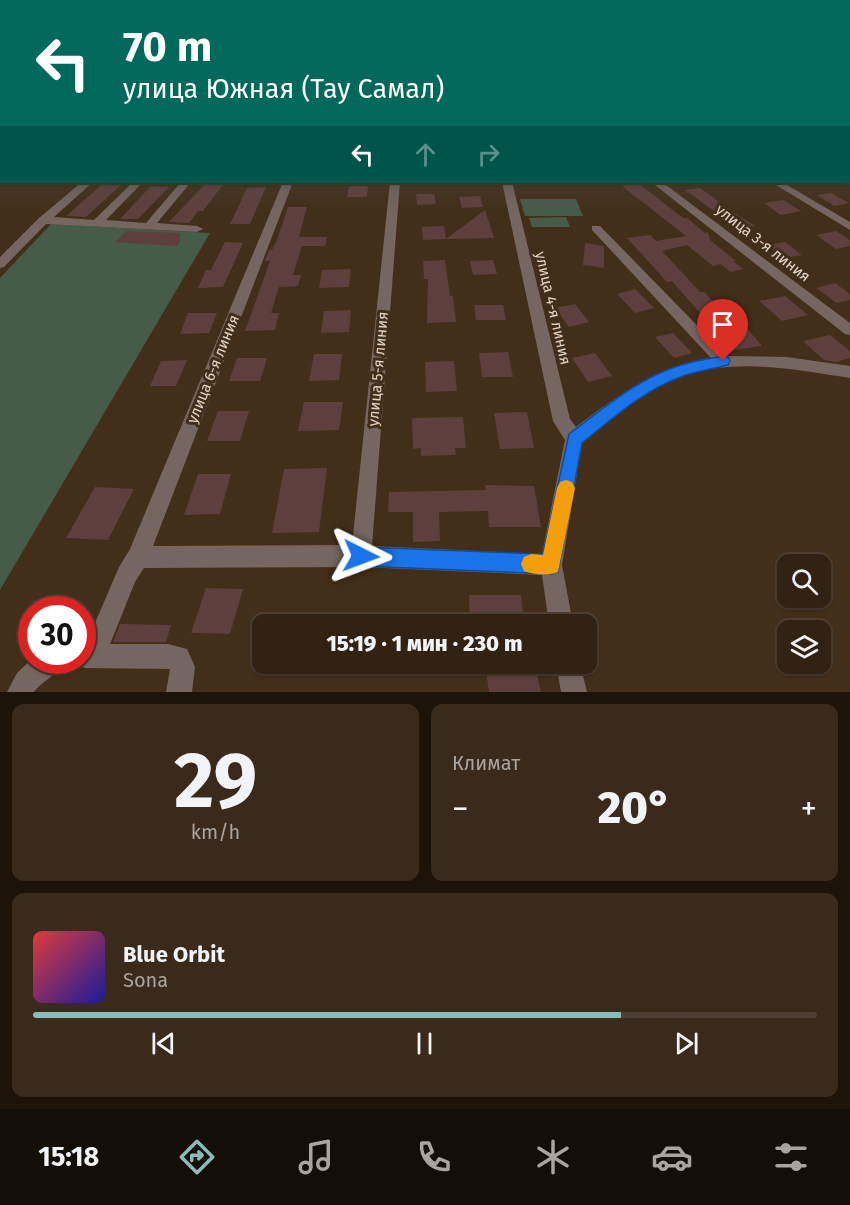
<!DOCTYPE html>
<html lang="ru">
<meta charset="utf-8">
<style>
:root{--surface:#322213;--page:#3a2a1c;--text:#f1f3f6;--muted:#a8a4a0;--line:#4d3f33;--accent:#8bbbb9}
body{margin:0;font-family:"Fira Sans",sans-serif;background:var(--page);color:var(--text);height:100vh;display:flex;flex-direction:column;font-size:22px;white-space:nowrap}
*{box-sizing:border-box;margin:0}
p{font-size:20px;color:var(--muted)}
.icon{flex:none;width:33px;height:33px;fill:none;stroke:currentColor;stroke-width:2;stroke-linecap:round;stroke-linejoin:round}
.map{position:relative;height:692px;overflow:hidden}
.panel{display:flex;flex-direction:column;gap:12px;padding:12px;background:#1c130a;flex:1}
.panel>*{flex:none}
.top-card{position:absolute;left:0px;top:0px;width:850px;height:183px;box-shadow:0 2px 4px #0004,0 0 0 2px var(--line);background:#00695c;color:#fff;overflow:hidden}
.tools{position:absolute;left:777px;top:554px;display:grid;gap:12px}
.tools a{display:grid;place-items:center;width:54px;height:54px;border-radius:12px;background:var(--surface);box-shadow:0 2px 4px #0004,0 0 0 2px var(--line);font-size:30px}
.speed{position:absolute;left:18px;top:596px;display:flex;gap:12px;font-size:30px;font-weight:700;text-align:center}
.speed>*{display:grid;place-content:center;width:78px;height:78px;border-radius:50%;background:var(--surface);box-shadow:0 2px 4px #0004,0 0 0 2px var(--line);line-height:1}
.speed .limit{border:9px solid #d22;background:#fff;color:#111}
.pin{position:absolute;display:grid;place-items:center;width:51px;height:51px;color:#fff;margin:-62px -26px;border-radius:50% 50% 50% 0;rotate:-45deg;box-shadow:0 0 6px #0007}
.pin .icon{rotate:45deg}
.me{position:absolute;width:66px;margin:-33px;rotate:93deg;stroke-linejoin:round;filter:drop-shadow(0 0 4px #0008)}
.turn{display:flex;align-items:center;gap:21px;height:126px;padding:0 24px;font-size:27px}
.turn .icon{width:78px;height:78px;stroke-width:2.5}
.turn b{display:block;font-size:42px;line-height:51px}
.lanes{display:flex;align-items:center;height:57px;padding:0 24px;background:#0003;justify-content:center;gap:30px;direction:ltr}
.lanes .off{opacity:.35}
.big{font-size:45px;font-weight:800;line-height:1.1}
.panel .card{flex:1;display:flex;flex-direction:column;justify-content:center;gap:9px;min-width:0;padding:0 21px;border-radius:12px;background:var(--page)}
.panel .dial{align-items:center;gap:0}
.dial b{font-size:78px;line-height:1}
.song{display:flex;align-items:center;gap:18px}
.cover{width:72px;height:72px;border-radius:9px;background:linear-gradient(135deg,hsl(0 70% 55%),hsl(240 70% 35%))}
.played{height:6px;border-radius:3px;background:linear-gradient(90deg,var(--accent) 75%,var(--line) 75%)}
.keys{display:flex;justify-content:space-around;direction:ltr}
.heat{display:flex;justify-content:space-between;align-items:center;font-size:33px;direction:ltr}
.panel .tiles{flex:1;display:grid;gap:12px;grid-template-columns:1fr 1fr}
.card:last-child{grid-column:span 2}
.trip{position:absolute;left:252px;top:614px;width:345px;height:60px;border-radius:12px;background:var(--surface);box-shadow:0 2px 4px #0004,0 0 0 2px var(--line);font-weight:800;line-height:60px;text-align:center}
.menu{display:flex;height:96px;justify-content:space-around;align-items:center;background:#140e08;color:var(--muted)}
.menu .icon{width:42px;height:42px}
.menu .active{color:var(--accent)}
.menu b{font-size:27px;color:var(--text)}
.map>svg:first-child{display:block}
.green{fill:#475b49}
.building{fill:#5f3f3d}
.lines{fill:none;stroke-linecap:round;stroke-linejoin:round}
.minor{fill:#756661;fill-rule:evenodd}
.major{fill:#b5998d;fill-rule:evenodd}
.route{fill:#1a73e8;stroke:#114b97;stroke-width:1.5}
.slow{fill:#f59e0b}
.labels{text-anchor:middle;stroke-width:6;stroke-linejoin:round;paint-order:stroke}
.street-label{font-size:15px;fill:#e0d3c6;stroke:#422e19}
</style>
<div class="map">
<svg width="850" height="692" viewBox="0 0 850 692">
<rect width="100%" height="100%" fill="#422e19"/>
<g class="green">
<polygon points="520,199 576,199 583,216 525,216"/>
<polygon points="566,217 570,227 532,227 529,218"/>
<polygon points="51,224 210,233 0,590 0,278"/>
</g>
<g class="building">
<polygon points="105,182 124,182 86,217 66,216"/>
<polygon points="207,182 225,182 203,211 198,211 189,223 169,222"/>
<polygon points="638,183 683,218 687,218 705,233 708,232 710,240 736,261 733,261 743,269 731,272 720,264 713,266 687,245 662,251 700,292 704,292 720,309 700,313 672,281 667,282 627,238 650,235 656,241 686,236 622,186"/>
<polygon points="151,186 169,187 138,219 120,219"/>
<polygon points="349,186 368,186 367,197 347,197"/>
<polygon points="266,187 250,224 230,224 247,188"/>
<polygon points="700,188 733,212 755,226 739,229 685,190"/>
<polygon points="831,193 849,203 834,206 817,195"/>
<polygon points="416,194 434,194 436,204 417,205"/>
<polygon points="480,196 483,207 462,208 459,197"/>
<polygon points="783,200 801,211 781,215 764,203"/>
<polygon points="288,207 307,207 299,237 327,237 325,246 302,246 293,275 301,275 298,286 279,287 271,313 279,313 275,330 245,331 270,261 265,261 269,250 272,250 277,240"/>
<polygon points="485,210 494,238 446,239"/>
<polygon points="444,226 446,239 423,240 422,227"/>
<polygon points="126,231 180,233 180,242 177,246 115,242"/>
<polygon points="836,231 850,240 850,246 836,249 816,235"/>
<polygon points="225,242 243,243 223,287 198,288 206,270 211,270"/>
<polygon points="785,242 802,255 784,258 767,245"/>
<polygon points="585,243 604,246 604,268 583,265"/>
<polygon points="445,260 450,296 453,296 456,322 427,323 428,279 424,279 423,261"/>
<polygon points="493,260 497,274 473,275 470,261"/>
<polygon points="351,269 349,287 319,288 322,270"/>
<polygon points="835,283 850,294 850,300 837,303 816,288"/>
<polygon points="635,289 654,308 635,313 617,294"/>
<polygon points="785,296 808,315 782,321 759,301"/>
<polygon points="575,304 589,322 569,327 555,308"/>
<polygon points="474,305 503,305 506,320 476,320"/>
<polygon points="351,310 349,332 321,333 324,311"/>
<polygon points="188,313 217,313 209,333 180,334"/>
<polygon points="745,326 762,346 732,350 716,330"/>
<polygon points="673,333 692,353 674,358 655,337"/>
<polygon points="830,335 850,351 850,358 836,362 824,360 803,341"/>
<polygon points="508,352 513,377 482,377 479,353"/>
<polygon points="595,353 612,376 588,382 572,358"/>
<polygon points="314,354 342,354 339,380 309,381"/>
<polygon points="237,358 267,358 260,381 229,381"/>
<polygon points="187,360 176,386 150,386 161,361"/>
<polygon points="454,361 457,391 426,392 425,362"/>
<polygon points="304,402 343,402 339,430 298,431"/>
<polygon points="218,411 249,411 240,441 207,441"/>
<polygon points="527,412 534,448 500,449 494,413"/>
<polygon points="463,417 466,448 455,448 456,455 421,456 421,448 413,449 412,418"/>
<polygon points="327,468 319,532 272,533 284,469"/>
<polygon points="198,474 231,474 220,514 184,515"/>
<polygon points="485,485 534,486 541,527 489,527 488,511 439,512 440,541 413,542 413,512 388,512 389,492 486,490"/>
<polygon points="95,487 134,489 108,540 66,538"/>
<polygon points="206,588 243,589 230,634 191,633"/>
<polygon points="469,595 521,595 524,624 470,624"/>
<polygon points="120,624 171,625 166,642 113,642"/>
<polygon points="485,664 535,666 541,692 489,692"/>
</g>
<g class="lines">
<g class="minor">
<polygon points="2,147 2,153 0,154 0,148"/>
<rect x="849" y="157" width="1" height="7"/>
<polygon points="82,182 93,182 54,217 94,220 133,182 143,182 106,220 146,223 181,182 191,182 157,223 197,226 203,229 197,232 46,224 4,267 0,268 0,257 39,218"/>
<path d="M283,182H293L153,546L352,545L390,182H400L372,546L542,554L565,440L553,421L502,182H512L570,419L576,427C617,396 658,365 711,358L592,230V226H600L727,356L787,357L850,366V378C793,369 728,356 673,380C639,395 611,420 582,443L562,565L573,624H549L542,575L361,567L144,568L135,582L110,644H168L187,649L195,667L192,692H166L170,669L85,668L76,665L75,660H82V645L86,644L119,567L130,549Z"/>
<polygon points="651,182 662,182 850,323 850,335 845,334"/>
<polygon points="771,182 782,182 850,222 850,230"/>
<path d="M32,659L65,660C60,674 43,680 34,692H7L17,673Z"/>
<polygon points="556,663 580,663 587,692 561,692"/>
</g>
<polygon class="major" points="849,118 850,119 850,125 849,124"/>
</g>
<linearGradient id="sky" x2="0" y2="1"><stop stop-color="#24190e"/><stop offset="0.55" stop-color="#544c49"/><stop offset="1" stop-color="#544c49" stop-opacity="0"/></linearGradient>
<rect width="850" height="212" fill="url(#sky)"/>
<path class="route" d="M723,356L728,357L730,361L728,365C713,369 697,371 683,376C644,390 613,418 582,443L558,572L551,574L361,566L354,563L352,556L354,549L361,547L543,554L569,434C603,409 637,379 678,366C692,361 708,359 723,356Z"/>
<path class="slow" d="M566,480L572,482L575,488L558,572C547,576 535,575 524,571L521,564L524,557L531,554L543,555L557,488L560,482Z"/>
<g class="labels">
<g class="street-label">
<text transform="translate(763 243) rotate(38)" y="5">улица 3-я линия</text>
<text transform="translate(553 308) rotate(77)" y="5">улица 4-я линия</text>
<text transform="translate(213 369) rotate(-68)" y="5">улица 6-я линия</text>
<text transform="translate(378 369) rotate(-85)" y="5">улица 5-я линия</text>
</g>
</g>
</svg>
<div class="tools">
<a><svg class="icon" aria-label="search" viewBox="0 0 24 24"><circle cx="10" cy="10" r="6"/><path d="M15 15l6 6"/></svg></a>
<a><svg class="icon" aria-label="layers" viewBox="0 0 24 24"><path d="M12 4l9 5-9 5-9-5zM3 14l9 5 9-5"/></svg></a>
</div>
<div class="speed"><div class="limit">30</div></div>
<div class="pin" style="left:723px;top:361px;background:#d93025"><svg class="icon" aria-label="arrive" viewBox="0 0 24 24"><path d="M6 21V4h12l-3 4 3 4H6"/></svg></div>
<svg class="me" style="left:361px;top:556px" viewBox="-20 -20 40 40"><path d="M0-17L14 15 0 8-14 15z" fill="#1a73e8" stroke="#fff" stroke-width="4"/></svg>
<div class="trip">15:19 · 1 мин · 230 m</div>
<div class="top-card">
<div class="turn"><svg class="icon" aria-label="left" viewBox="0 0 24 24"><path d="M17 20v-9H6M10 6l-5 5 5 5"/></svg><div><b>70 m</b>улица Южная (Тау Самал)</div></div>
<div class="lanes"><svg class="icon" aria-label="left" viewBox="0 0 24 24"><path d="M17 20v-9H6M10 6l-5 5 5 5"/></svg><svg class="icon off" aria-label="ahead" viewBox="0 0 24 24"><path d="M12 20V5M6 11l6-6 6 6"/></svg><svg class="icon off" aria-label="right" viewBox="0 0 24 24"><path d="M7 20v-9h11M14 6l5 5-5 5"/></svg></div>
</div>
</div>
<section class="panel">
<div class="tiles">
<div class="card dial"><b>29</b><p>km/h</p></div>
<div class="card"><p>Климат</p>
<div class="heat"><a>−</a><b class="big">20°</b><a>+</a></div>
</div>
<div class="card">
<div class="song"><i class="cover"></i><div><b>Blue Orbit</b><p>Sona</p></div></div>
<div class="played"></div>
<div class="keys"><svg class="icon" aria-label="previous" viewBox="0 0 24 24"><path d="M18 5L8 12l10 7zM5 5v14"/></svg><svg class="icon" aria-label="pause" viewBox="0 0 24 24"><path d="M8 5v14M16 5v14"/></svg><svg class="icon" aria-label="next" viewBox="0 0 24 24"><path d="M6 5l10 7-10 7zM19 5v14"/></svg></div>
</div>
</div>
</section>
<nav class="menu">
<b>15:18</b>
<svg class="icon active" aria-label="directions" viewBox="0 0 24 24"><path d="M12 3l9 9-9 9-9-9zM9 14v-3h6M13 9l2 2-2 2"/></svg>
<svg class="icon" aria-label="music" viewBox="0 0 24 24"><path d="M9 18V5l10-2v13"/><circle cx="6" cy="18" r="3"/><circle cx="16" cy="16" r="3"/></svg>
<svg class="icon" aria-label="phone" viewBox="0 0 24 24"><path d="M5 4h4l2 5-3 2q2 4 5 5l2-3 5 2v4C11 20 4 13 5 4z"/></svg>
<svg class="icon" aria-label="climate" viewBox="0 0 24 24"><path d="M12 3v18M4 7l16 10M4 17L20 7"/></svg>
<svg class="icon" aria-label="car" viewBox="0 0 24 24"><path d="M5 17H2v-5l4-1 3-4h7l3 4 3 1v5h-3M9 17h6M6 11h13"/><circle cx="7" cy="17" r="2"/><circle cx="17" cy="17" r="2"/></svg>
<svg class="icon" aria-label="filters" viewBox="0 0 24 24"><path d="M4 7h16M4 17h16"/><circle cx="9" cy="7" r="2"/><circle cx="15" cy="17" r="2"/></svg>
</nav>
